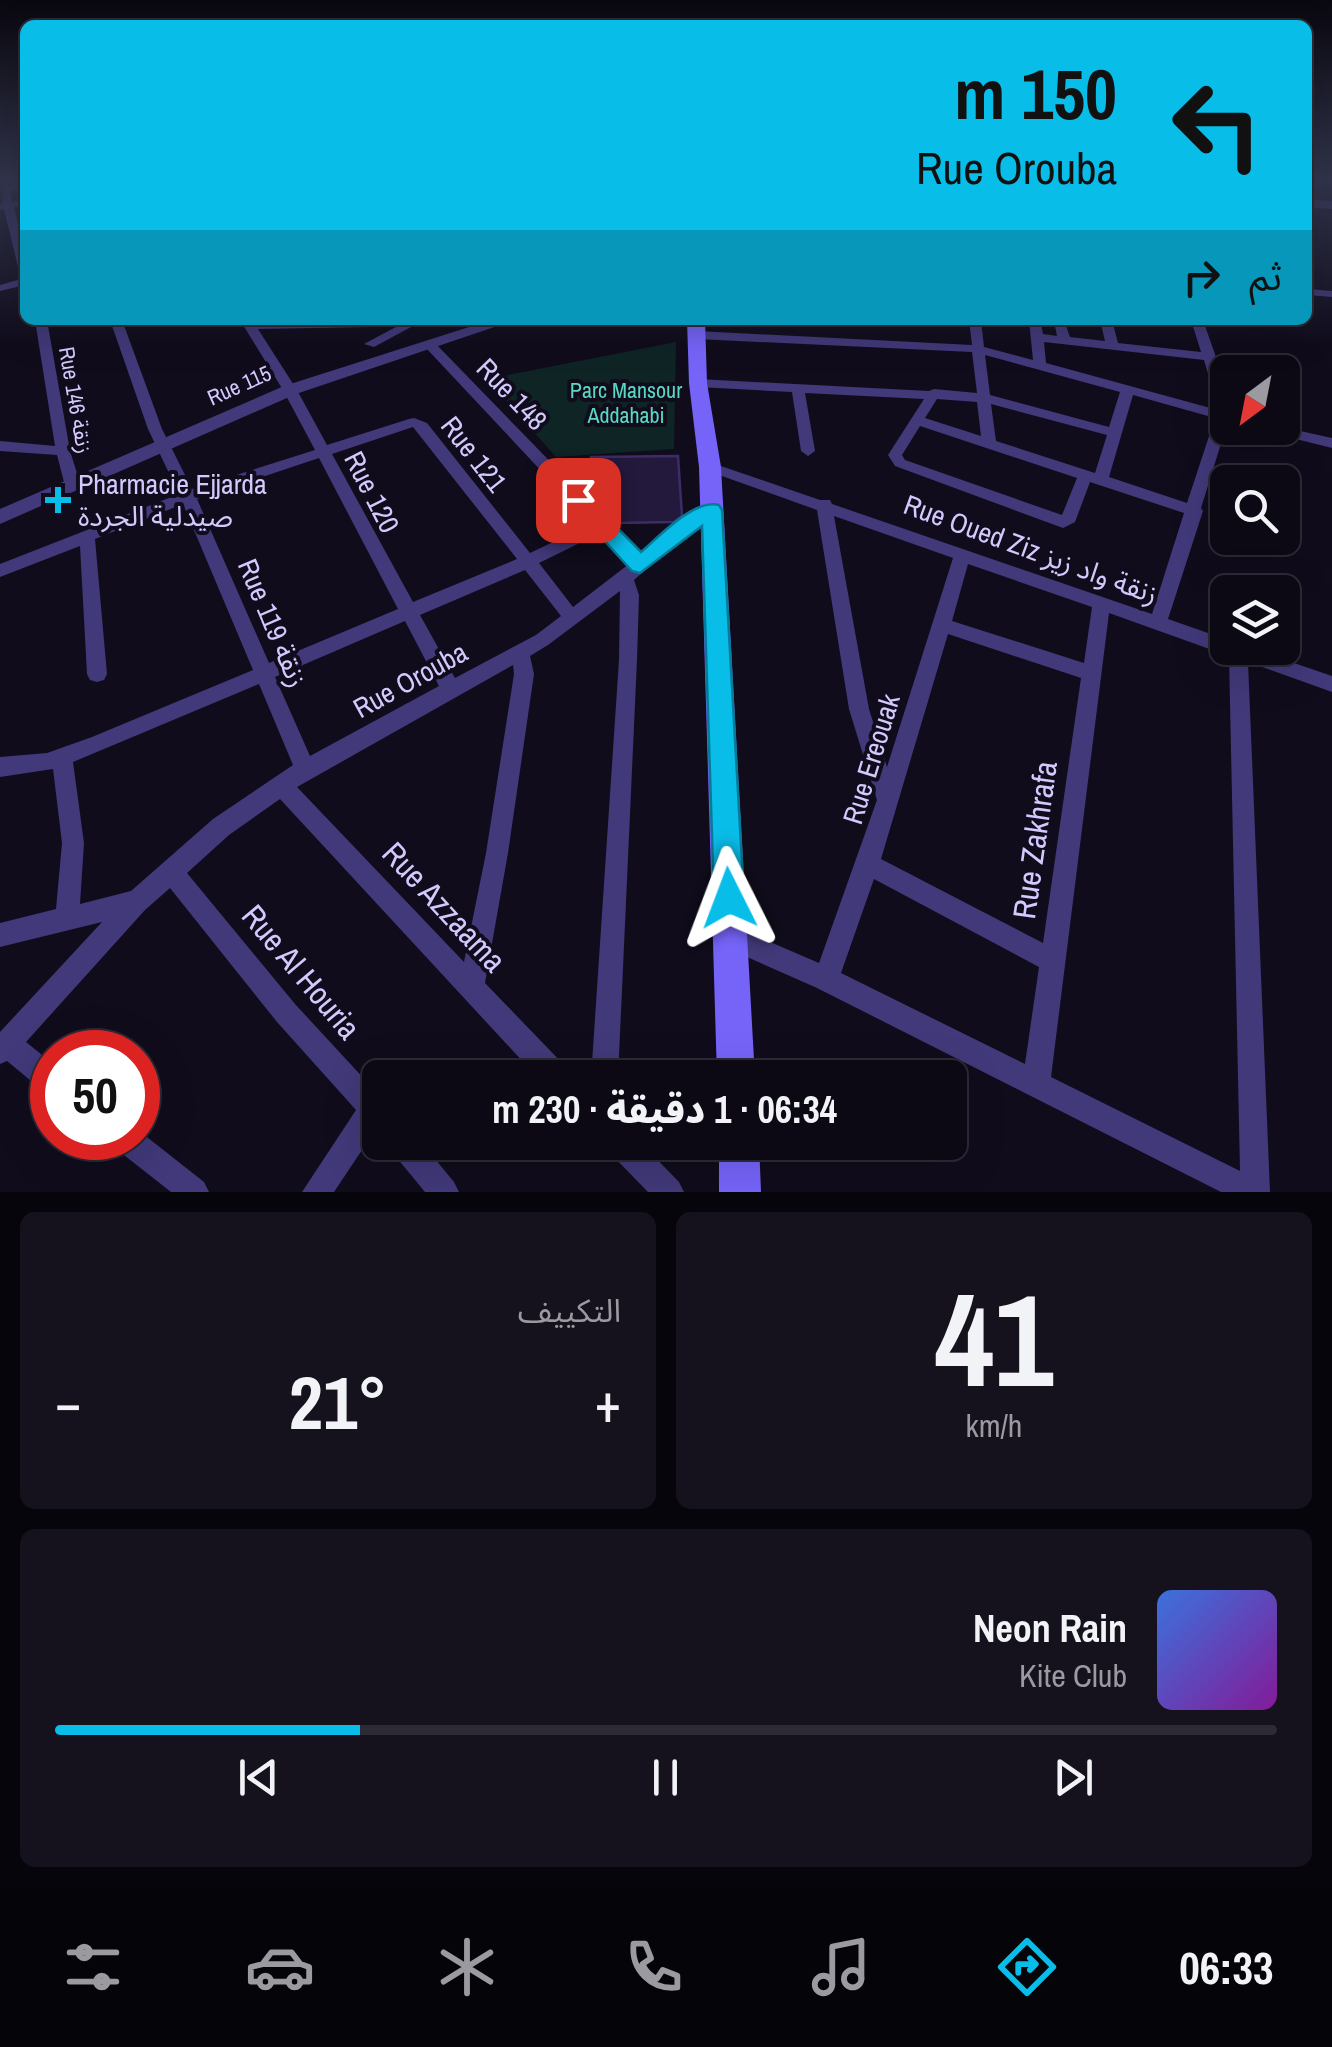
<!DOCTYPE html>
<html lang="ar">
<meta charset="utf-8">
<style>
:root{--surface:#0c0915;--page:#15121e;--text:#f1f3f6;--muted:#9a9aa0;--line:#2c2a34;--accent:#09bde9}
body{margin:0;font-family:"Archivo Narrow","Noto Sans Arabic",sans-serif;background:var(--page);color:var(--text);direction:rtl;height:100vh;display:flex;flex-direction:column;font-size:38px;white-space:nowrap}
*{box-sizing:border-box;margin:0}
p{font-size:32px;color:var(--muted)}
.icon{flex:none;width:55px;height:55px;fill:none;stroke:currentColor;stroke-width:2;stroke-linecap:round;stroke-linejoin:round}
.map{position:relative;height:1192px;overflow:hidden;direction:ltr}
.panel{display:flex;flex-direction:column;gap:20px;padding:20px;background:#07050c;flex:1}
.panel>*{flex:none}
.guide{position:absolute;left:20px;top:20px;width:1292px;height:305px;border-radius:15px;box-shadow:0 10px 40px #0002,0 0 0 2px var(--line);direction:rtl;background:#09bde9;color:#111;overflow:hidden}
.needle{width:65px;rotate:212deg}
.fabs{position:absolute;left:1210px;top:355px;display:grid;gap:20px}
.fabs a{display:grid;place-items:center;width:90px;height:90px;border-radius:15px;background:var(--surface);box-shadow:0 10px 40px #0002,0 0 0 2px var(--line);font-size:50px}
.speed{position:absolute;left:30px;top:1030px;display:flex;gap:20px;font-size:50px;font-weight:700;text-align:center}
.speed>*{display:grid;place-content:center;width:130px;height:130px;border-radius:50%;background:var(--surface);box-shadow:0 10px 40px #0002,0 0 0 2px var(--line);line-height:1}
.speed .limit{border:15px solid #d22;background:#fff;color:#111}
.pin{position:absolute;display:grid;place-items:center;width:85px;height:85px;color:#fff;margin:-42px;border-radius:20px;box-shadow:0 5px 15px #0006}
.me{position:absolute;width:110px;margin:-55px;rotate:357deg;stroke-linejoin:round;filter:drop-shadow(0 0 8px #0008)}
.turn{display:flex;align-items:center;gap:35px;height:210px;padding:0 30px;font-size:45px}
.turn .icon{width:130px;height:130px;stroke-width:2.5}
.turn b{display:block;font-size:70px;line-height:85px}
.then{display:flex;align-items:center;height:95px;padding:0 30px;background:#0003;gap:20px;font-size:38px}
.big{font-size:75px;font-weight:800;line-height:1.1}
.panel .tile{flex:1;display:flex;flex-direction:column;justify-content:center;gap:15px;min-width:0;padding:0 35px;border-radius:15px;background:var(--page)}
.panel .dial{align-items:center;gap:0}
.dial b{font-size:130px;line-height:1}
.song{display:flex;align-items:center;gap:30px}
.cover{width:120px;height:120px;border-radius:15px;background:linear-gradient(135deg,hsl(220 70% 55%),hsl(290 70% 35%))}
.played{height:10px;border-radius:5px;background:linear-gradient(90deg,var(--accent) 25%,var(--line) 25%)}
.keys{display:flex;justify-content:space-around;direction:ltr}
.heat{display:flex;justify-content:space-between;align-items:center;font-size:55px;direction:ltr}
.panel .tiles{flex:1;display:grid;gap:20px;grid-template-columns:1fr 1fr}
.tile:last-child{grid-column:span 2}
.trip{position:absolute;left:362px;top:1060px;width:605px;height:100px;border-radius:15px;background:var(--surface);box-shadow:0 10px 40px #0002,0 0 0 2px var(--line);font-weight:800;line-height:100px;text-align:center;direction:rtl}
.menu{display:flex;height:160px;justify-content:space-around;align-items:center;background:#050408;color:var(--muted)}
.menu .icon{width:70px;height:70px}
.menu .on{color:var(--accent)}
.menu b{font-size:45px;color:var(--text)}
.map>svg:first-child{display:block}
.green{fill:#0f2425}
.building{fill:#23193c;stroke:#3d2c67;stroke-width:2.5}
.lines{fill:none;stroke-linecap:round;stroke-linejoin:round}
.minor{fill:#413979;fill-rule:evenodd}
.tertiary{fill:#413979;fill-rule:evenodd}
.secondary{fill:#7664f9;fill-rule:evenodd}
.route{fill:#09bde9;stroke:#067b97;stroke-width:2.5}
.poi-dot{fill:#09bde9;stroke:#100c1c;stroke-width:4}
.labels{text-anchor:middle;stroke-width:8;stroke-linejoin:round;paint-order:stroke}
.far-street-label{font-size:22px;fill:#d4c9fd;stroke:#100c1c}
.far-park-label{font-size:22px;fill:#59d9c5;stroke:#100c1c}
.street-label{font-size:28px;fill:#d4c9fd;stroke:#100c1c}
.poi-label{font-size:28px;fill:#d4c9fd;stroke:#100c1c;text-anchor:start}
.near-street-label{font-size:32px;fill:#d4c9fd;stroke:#100c1c}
</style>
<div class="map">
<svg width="1332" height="1192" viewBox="0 0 1332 1192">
<rect width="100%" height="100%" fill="#100c1c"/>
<polygon class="green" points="676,342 674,449 556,457 487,379"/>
<polygon class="building" points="678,456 682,516 674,522 615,523 609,516 609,502 595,503 588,496 591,457"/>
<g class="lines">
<g class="minor">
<polygon points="0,179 6,179 8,186 25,182 25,188 10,191 12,202 25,199 25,205 14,207 25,254 25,285 0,291 0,285 21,279 4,209 0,210 0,204 3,203"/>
<polygon points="1308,289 1332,291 1332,297 1308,295"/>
<polygon points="35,320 47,320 70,451 81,486 73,491 65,486 57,455 0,451 0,441 55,446"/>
<path d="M110,320H122L162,429L192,489L315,450L283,390L240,320L253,322L368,320L374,324L372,327L258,329L297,390L327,445L409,419L414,418L427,423L530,553L591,524L426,348V342H434L641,555C658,540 694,504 718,506L720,510L718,514L685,535L634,580L639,595L637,660L618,1078H591L619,660L620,591L548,645L530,656L534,674L508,853L485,983L567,1068L570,1078H538L280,799L229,835L187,873L295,1004L380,1096V1131L376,1129L334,1192H302L356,1110L277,1022L170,888L145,910L26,1042L52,1063V1093L42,1090L7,1061L0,1064V1032L102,922L0,947V923L56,909L62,843L53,769L0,777V757L47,753L92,737L253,670L183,504L95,539L107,674L104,680L97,682L90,680L87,674L80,546L0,577V564L179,494L148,429ZM413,427L517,559L413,602L332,454ZM319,458L398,609L269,663L197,499ZM600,533L629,564L573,607L539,563ZM525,570L561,616L536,635L455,678L420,615ZM405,621L439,686L310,756L275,677ZM513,665L514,674L486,853L464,962L297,787ZM259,684L293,765L213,819L131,891L80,904L84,843L73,762Z"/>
<polygon points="409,320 424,320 374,347 364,344"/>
<path d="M969,320H981L984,347L1033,360L1029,320H1064L1070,337L1105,341L1100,320H1112L1118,343L1201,352L1191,320H1203L1224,380L1228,421L1201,508L1203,511L1168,619L1228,640V648H1250L1332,676V692L1248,662L1270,1192H1221L817,988L722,946L719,937L722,928L731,925L819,963L877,800L849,709L817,510L705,470L703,467L705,464H715L820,500H830L832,504L1152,614L1184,513L1090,482L1075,522L1063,528L895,466L888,455L924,399L805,393L815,451L808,456L801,451L792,392L698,387L691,383L698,379L929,391L934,389L977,393L972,352L697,339L691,335L697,331L972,345ZM1041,323L1055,326L1057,336L1043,334ZM1044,342L1204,360L1210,380L1214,409L1046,363ZM985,355L1120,392L1109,427L990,395ZM1133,395L1215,418L1187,503L1109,477ZM937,399L977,402L981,436L925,418ZM991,404L1107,435L1095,473L996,441ZM920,426L1077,478L1062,515L905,460L902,455ZM834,516L953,558L887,767L869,709ZM968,564L1092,607L1084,663L952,621ZM1109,613L1229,656L1240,1171L1051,1077ZM948,634L1081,678L1043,943L881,859ZM874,879L1039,967L1025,1064L841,973Z"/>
<polygon points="1282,427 1332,438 1332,448 1264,431 1262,428"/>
<polygon points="138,1130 204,1182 209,1192 171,1192 115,1148 111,1138 138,1138"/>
<polygon points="388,1142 421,1142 454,1182 459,1192 425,1192 392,1152"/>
<polygon points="605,1142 640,1142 679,1182 684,1192 648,1192 609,1152"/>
</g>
<g class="tertiary">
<polygon points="1308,199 1332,201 1332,209 1308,207"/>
<polygon points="491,320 515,320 296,394 0,524 0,509 284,386"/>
</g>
<g class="secondary">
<polygon points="687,320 705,320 707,383 721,467 755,1078 717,1078 699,467 689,383"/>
<polygon points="719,1142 759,1142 761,1192 719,1192"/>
</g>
</g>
<linearGradient id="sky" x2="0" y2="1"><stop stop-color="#09070f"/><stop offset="0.52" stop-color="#31344b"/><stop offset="1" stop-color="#31344b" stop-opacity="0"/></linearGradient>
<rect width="1332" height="346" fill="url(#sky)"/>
<path class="route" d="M578,493L585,495L641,552C660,536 693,499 719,505L722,510L744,898L740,909L729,914L718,909L714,898L702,526L640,573L632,571L571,504L568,500Z"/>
<path class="poi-dot" d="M53 485h10v10h10v10h-10v10h-10v-10h-10v-10h10z"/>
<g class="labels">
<g class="far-street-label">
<text transform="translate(239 385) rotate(-24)" y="8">Rue 115</text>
<text transform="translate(76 400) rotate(80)" y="8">Rue 146 زنقة</text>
</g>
<g class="far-park-label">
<text x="626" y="398">Parc Mansour<tspan x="626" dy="25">Addahabi</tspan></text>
</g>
<g class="street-label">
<text transform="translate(512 394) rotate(46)" y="10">Rue 148</text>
<text transform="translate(474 454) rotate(52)" y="10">Rue 121</text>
<text transform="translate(372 492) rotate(63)" y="10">Rue 120</text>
<text transform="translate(1031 549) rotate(20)" y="10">Rue Oued Ziz زنقة واد زيز</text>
<text transform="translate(273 623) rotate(67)" y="10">Rue 119 زنقة</text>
<text transform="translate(410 680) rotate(-29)" y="10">Rue Orouba</text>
<text transform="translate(871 759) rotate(-73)" y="10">Rue Ereouak</text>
</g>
<g class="poi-label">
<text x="78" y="494">Pharmacie Ejjarda<tspan x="78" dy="32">صيدلية الجردة</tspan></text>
</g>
<g class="near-street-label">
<text transform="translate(1035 840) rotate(-82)" y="11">Rue Zakhrafa</text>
<text transform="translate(444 907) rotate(47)" y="11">Rue Azzaama</text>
<text transform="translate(301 972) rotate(50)" y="11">Rue Al Houria</text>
</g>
</g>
</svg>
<div class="fabs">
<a><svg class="needle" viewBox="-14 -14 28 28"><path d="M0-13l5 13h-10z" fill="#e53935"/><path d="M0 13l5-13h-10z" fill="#9a9aa0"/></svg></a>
<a><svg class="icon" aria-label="search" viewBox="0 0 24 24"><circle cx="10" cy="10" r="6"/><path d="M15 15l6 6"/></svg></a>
<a><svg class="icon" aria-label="layers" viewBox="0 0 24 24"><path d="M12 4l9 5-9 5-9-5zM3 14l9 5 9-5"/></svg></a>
</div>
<div class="speed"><div class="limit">50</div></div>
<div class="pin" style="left:578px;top:500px;background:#d93025"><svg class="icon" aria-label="arrive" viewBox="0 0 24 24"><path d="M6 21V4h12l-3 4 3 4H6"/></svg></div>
<svg class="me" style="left:729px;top:898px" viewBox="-20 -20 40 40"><path d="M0-17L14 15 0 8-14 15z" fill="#09bde9" stroke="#fff" stroke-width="4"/></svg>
<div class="trip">06:34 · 1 دقيقة · 230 m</div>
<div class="guide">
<div class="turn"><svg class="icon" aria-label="left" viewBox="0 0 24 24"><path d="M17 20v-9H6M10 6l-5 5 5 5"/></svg><div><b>150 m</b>Rue Orouba</div></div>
<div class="then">ثم<svg class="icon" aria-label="right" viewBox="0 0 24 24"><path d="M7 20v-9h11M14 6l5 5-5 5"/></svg></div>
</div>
</div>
<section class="panel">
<div class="tiles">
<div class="tile dial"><b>41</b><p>km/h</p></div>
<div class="tile"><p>التكييف</p>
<div class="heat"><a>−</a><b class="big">21°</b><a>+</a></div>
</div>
<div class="tile">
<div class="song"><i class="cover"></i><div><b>Neon Rain</b><p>Kite Club</p></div></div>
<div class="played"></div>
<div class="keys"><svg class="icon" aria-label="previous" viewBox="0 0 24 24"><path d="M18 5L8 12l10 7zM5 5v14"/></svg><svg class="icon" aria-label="pause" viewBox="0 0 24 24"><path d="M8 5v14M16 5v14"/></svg><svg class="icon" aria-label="next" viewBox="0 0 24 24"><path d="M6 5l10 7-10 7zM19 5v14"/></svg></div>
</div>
</div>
</section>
<nav class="menu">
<b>06:33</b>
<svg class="icon on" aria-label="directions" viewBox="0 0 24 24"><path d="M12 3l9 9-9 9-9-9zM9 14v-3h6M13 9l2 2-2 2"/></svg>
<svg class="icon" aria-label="music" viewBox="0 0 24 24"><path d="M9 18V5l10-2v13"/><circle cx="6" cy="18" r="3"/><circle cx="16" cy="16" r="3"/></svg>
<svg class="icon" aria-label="phone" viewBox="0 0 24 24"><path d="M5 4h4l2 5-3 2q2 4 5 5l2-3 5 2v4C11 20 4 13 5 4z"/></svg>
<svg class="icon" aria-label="climate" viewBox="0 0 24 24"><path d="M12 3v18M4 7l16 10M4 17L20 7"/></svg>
<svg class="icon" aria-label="car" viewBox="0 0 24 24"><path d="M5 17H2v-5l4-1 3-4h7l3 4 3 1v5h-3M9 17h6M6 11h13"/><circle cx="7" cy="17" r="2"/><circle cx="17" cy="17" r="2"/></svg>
<svg class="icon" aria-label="filters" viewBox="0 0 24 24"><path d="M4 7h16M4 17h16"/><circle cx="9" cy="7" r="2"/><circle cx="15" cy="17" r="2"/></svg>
</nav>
